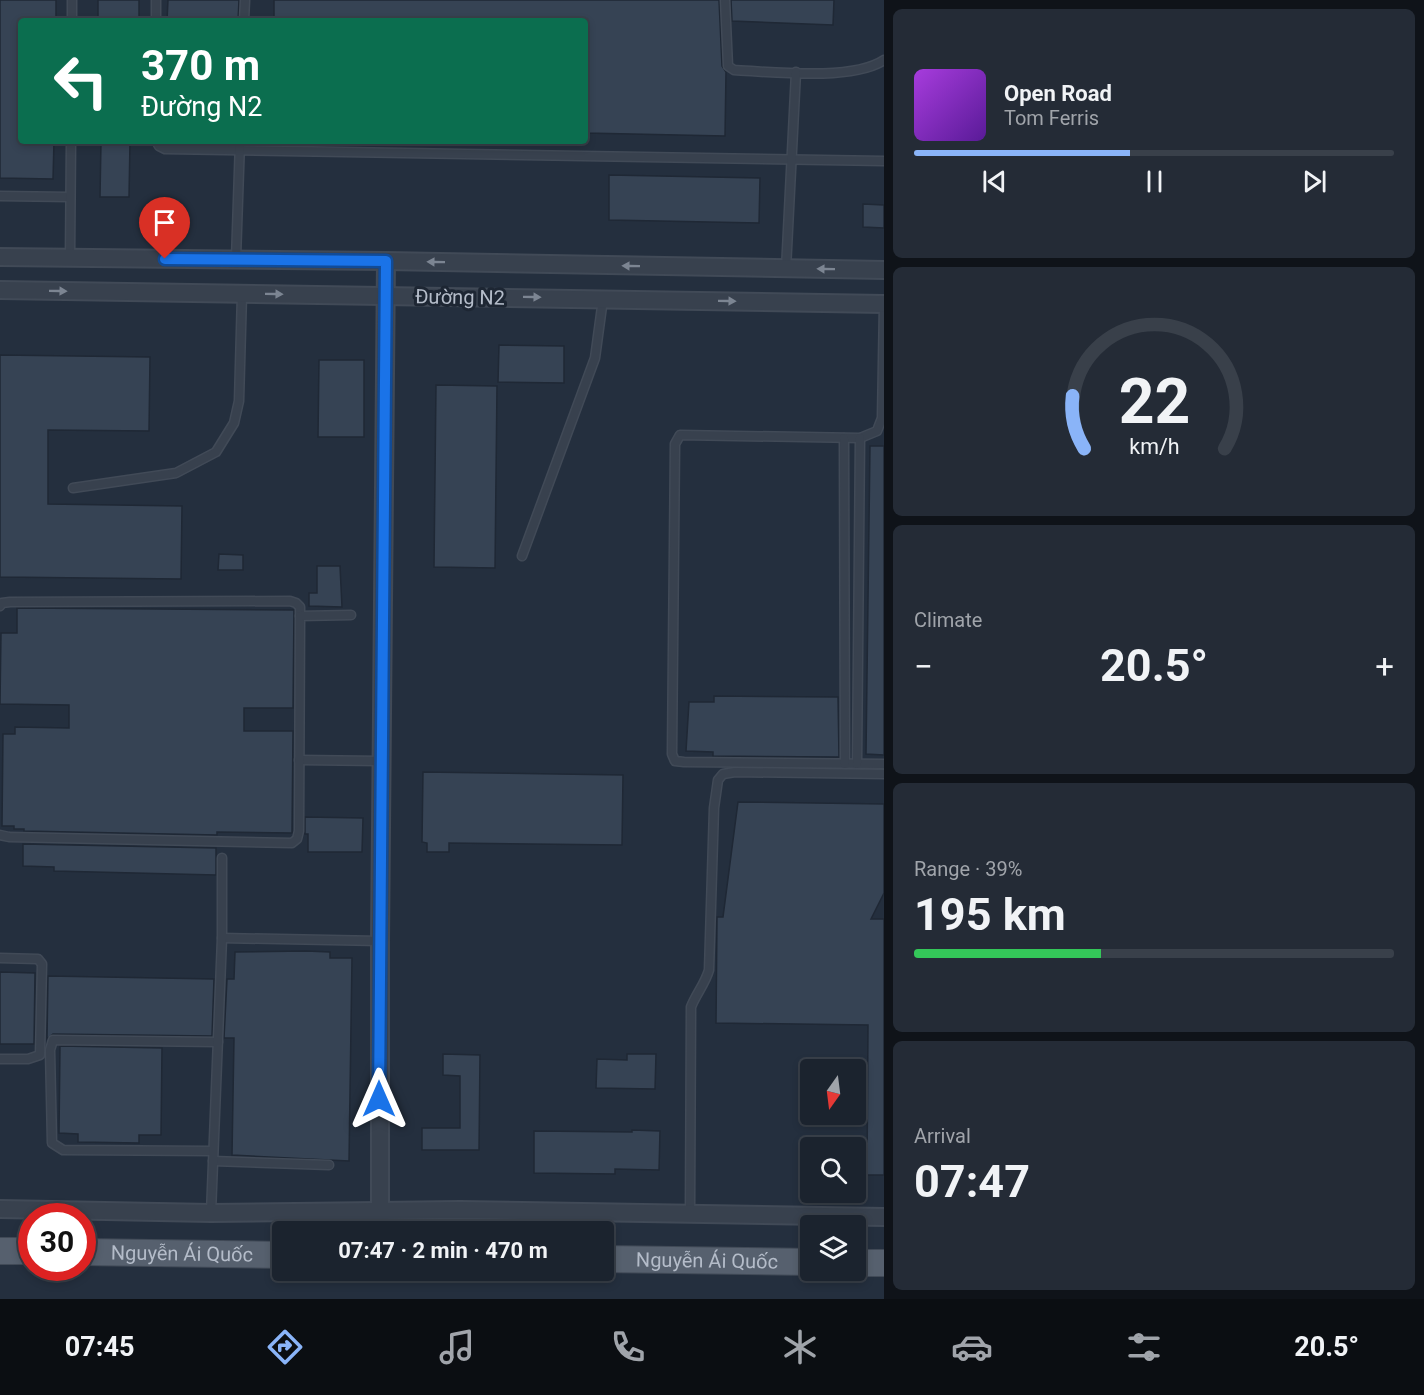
<!DOCTYPE html>
<meta charset="utf-8">
<style>
:root{--surface:#1b232e;--page:#242b36;--text:#f1f3f6;--muted:#a0a4aa;--line:#39404a;--accent:#8ab4f8}
body{margin:0;font-family:Roboto,sans-serif;background:var(--page);color:var(--text);height:100vh;display:flex;flex-direction:column;font-size:22px;white-space:nowrap}
*{box-sizing:border-box;margin:0}
p{font-size:20px;color:var(--muted)}
.icon{flex:none;width:33px;height:33px;fill:none;stroke:currentColor;stroke-width:2;stroke-linecap:round;stroke-linejoin:round}
.map{position:relative;flex:1;overflow:hidden}
.panel{display:flex;flex-direction:column;gap:9px;padding:9px;background:#0f1319;width:540px}
.panel>*{flex:none}
.guide{position:absolute;left:18px;top:18px;width:570px;height:126px;border-radius:6px;box-shadow:0 3px 9px #0003,0 0 0 2px var(--line);background:#0b6e4f;color:#fff;overflow:hidden}
.needle{width:39px;rotate:194deg}
.controls{position:absolute;left:800px;top:1059px;display:grid;gap:12px}
.controls a{display:grid;place-items:center;width:66px;height:66px;border-radius:6px;background:var(--surface);box-shadow:0 3px 9px #0003,0 0 0 2px var(--line);font-size:30px}
.speed{position:absolute;left:18px;top:1203px;display:flex;gap:12px;font-size:30px;font-weight:700;text-align:center}
.speed>*{display:grid;place-content:center;width:78px;height:78px;border-radius:50%;background:var(--surface);box-shadow:0 3px 9px #0003,0 0 0 2px var(--line);line-height:1}
.speed .limit{border:9px solid #d22;background:#fff;color:#111}
.pin{position:absolute;display:grid;place-items:center;width:51px;height:51px;color:#fff;margin:-62px -26px;border-radius:50% 50% 50% 0;rotate:-45deg;box-shadow:0 0 6px #0007}
.pin .icon{rotate:45deg}
.me{position:absolute;width:66px;margin:-33px;rotate:0deg;stroke-linejoin:round;filter:drop-shadow(0 0 4px #0008)}
.turn{display:flex;align-items:center;gap:21px;height:126px;padding:0 24px;font-size:27px}
.turn .icon{width:78px;height:78px;stroke-width:2.5}
.turn b{display:block;font-size:42px;line-height:51px}
.big{font-size:45px;font-weight:700;line-height:1.1}
.panel .card{flex:1;display:flex;flex-direction:column;justify-content:center;gap:9px;min-width:0;padding:0 21px;border-radius:9px;background:var(--page)}
.panel .dial{align-items:center;gap:0}
.dial svg{height:156px;overflow:visible;fill:none;stroke:var(--line);stroke-width:7;stroke-linecap:round;text-anchor:middle}
.dial text{fill:var(--text);stroke:none}
.song{display:flex;align-items:center;gap:18px}
.cover{width:72px;height:72px;border-radius:9px;background:linear-gradient(135deg,hsl(280 70% 55%),hsl(270 70% 35%))}
.played{height:6px;border-radius:3px;background:linear-gradient(90deg,var(--accent) 45%,var(--line) 45%)}
.keys{display:flex;justify-content:space-around;direction:ltr}
.heat{display:flex;justify-content:space-between;align-items:center;font-size:33px;direction:ltr}
.charge{height:9px;border-radius:4px;background:linear-gradient(90deg,#34c759 39%,var(--line) 0)}
.trip{position:absolute;left:272px;top:1221px;width:342px;height:60px;border-radius:6px;background:var(--surface);box-shadow:0 3px 9px #0003,0 0 0 2px var(--line);font-weight:700;line-height:60px;text-align:center}
.tab-bar{display:flex;height:96px;justify-content:space-around;align-items:center;background:#0b0e12;color:var(--muted)}
.tab-bar .icon{width:42px;height:42px}
.tab-bar .selected{color:var(--accent)}
.tab-bar b{font-size:27px;color:var(--text)}
main{display:flex;flex:1;min-height:0}
.map>svg:first-child{display:block}
.building{fill:#364354;stroke:#1f2835;stroke-width:1.5}
.lines{fill:none;stroke-linecap:round;stroke-linejoin:round}
.service-casing{stroke:#414a57;stroke-width:11}
.minor-casing{stroke:#414a57;stroke-width:20}
.primary-casing{stroke:#414a57;stroke-width:28}
.service{stroke:#38414e;stroke-width:8}
.minor{stroke:#38414e;stroke-width:16}
.primary{stroke:#56606e;stroke-width:26}
.oneway{fill:#7c8592}
.route-casing{stroke:#114b97;stroke-width:15}
.route{stroke:#1a73e8;stroke-width:10}
.labels{text-anchor:middle;stroke-width:6;stroke-linejoin:round;paint-order:stroke}
.street-label{font-size:20px;fill:#b4bcc9;stroke:#1d2633}
</style>
<main>
<div class="map">
<svg width="884" height="1299" viewBox="0 0 884 1299">
<rect width="100%" height="100%" fill="#242f3e"/>
<g class="building">
<polygon points="0,0 56,0 56,21 21,21 21,141 54,141 53,179 0,178"/>
<rect x="98" y="0" width="41" height="21"/>
<polygon points="168,0 239,0 238,21 167,21"/>
<polygon points="274,0 719,0 722,66 726,72 725,136 585,133 585,21 274,21"/>
<polygon points="731,0 834,0 833,25 732,21"/>
<polygon points="101,141 130,142 129,197 100,197"/>
<polygon points="609,175 760,178 759,223 609,220"/>
<polygon points="863,204 884,205 884,228 863,227"/>
<polygon points="499,345 564,346 564,383 498,382"/>
<polygon points="0,355 150,357 149,431 48,430 48,504 182,506 181,579 0,577"/>
<polygon points="319,360 364,360 364,437 318,437"/>
<polygon points="436,385 497,386 495,568 434,567"/>
<polygon points="870,446 884,446 884,755 866,754"/>
<polygon points="219,554 243,555 243,570 218,570"/>
<polygon points="317,566 340,566 342,607 309,606 309,593 317,593"/>
<polygon points="17,608 294,610 293,708 244,708 244,731 293,731 292,833 217,832 217,835 24,831 24,829 14,829 14,826 2,826 3,734 15,734 15,727 69,728 69,705 0,704 1,633 17,633"/>
<polygon points="714,696 838,697 839,757 713,756 713,752 686,751 689,702 714,702"/>
<polygon points="423,772 623,775 622,845 449,843 449,852 427,852 427,843 422,842"/>
<polygon points="738,802 884,804 884,893 871,919 884,919 884,1175 867,1175 868,1025 716,1023 717,917 723,917"/>
<polygon points="305,817 363,818 362,852 308,852 308,834 305,834"/>
<polygon points="23,844 216,848 216,875 54,871 54,867 23,866"/>
<polygon points="306,951 330,952 330,958 352,958 349,1161 232,1155 234,1038 224,1038 227,979 234,979 235,952"/>
<polygon points="0,972 35,973 34,1044 0,1044"/>
<polygon points="48,976 214,979 212,1036 53,1034 47,1039"/>
<polygon points="60,1046 162,1048 161,1135 139,1135 139,1143 78,1142 78,1134 59,1133"/>
<polygon points="443,1054 480,1055 479,1150 422,1150 422,1128 460,1128 460,1076 443,1075"/>
<polygon points="627,1054 656,1054 655,1089 596,1088 597,1059 627,1060"/>
<polygon points="632,1130 660,1131 659,1170 615,1169 615,1174 534,1173 534,1131 632,1132"/>
</g>
<g class="lines">
<g class="service-casing">
<g id="service">
<path d="M725,0L728,66L734,70C772,72 853,81 884,60"/>
<polyline points="72,21 72,0"/>
<polyline points="156,21 156,0"/>
<polyline points="244,21 245,0"/>
<polyline points="156,141 159,146 165,149 884,161"/>
<polyline points="0,196 70,197"/>
<polyline points="70,258 71,141"/>
<polyline points="236,259 240,141"/>
<polyline points="786,269 796,72"/>
<polyline points="884,304 882,418 877,431 860,438 680,435 675,444 672,754 675,761 684,762 884,764"/>
<polyline points="844,438 845,764"/>
<polyline points="73,488 176,473 216,452 234,423 239,401 242,294"/>
<polyline points="522,556 595,358 603,299"/>
<polyline points="0,606 2,603 10,602 290,601 296,603 300,607 300,616"/>
<polyline points="299,760 381,761"/>
<polyline points="857,764 860,438"/>
<polyline points="0,835 9,837 292,843 297,839 299,831 300,616 351,615"/>
<polyline points="222,938 380,941"/>
<polyline points="0,958 38,959 42,964 40,1055 28,1059 0,1059"/>
<polyline points="213,1151 63,1150 52,1143 50,1050 53,1040 218,1042"/>
<polyline points="213,1161 329,1165"/>
<polyline points="211,1213 222,938 222,858"/>
<path d="M690,1214L691,1007C696,994 705,984 709,970L714,808L718,780L723,774L735,772L884,774"/>
</g>
</g>
<g class="minor-casing">
<g id="minor">
<polyline points="0,257 386,261 884,270"/>
<polyline points="0,290 884,304"/>
<polyline points="0,1209 211,1213 460,1210 884,1217"/>
<polyline points="380,1232 380,941 386,261"/>
</g>
</g>
<g class="primary-casing">
<g id="primary">
<polyline points="0,1251 32,1251"/>
<path id="s1" d="M82,1252L282,1255"/>
<path id="s2" d="M603,1259L810,1262"/>
<polyline points="855,1263 884,1263"/>
</g>
</g>
<use href="#service" class="service"/>
<use href="#minor" class="minor"/>
<use href="#primary" class="primary"/>
</g>
<defs><path id="oneway-solid" d="M-6-.8H1V-3.2L6.5 0L1 3.2V.8H-6Z" transform="scale(1.5)"/></defs>
<g class="oneway">
<use href="#oneway-solid" transform="translate(436 262) rotate(-179)"/>
<use href="#oneway-solid" transform="translate(631 266) rotate(-179)"/>
<use href="#oneway-solid" transform="translate(826 269) rotate(-179)"/>
<use href="#oneway-solid" transform="translate(58 291) rotate(1)"/>
<use href="#oneway-solid" transform="translate(274 294) rotate(1)"/>
<use href="#oneway-solid" transform="translate(532 297) rotate(1)"/>
<use href="#oneway-solid" transform="translate(727 301) rotate(1)"/>
</g>
<g class="lines">
<g class="route-casing">
<polyline id="route" points="165,259 386,261 379,1099"/>
</g>
<use href="#route" class="route"/>
</g>
<g class="labels">
<g class="street-label">
<text transform="translate(460 297) rotate(1)" y="7">Đường N2</text>
<text dy="7" stroke="none"><textPath href="#s1" startOffset="100">Nguyễn Ái Quốc</textPath></text>
<text dy="7" stroke="none"><textPath href="#s2" startOffset="104">Nguyễn Ái Quốc</textPath></text>
</g>
</g>
</svg>
<div class="controls">
<a><svg class="needle" viewBox="-14 -14 28 28"><path d="M0-13l5 13h-10z" fill="#e53935"/><path d="M0 13l5-13h-10z" fill="#a0a4aa"/></svg></a>
<a><svg class="icon" aria-label="search" viewBox="0 0 24 24"><circle cx="10" cy="10" r="6"/><path d="M15 15l6 6"/></svg></a>
<a><svg class="icon" aria-label="layers" viewBox="0 0 24 24"><path d="M12 4l9 5-9 5-9-5zM3 14l9 5 9-5"/></svg></a>
</div>
<div class="speed"><div class="limit">30</div></div>
<div class="pin" style="left:165px;top:259px;background:#d93025"><svg class="icon" aria-label="arrive" viewBox="0 0 24 24"><path d="M6 21V4h12l-3 4 3 4H6"/></svg></div>
<svg class="me" style="left:379px;top:1099px" viewBox="-20 -20 40 40"><path d="M0-17L14 15 0 8-14 15z" fill="#1a73e8" stroke="#fff" stroke-width="4"/></svg>
<div class="trip">07:47 · 2 min · 470 m</div>
<div class="guide">
<div class="turn"><svg class="icon" aria-label="left" viewBox="0 0 24 24"><path d="M17 20v-9H6M10 6l-5 5 5 5"/></svg><div><b>370 m</b>Đường N2</div></div>
</div>
</div>
<section class="panel">
<div class="card">
<div class="song"><i class="cover"></i><div><b>Open Road</b><p>Tom Ferris</p></div></div>
<div class="played"></div>
<div class="keys"><svg class="icon" aria-label="previous" viewBox="0 0 24 24"><path d="M18 5L8 12l10 7zM5 5v14"/></svg><svg class="icon" aria-label="pause" viewBox="0 0 24 24"><path d="M8 5v14M16 5v14"/></svg><svg class="icon" aria-label="next" viewBox="0 0 24 24"><path d="M6 5l10 7-10 7zM19 5v14"/></svg></div>
</div>
<div class="card dial"><svg viewBox="0 0 100 80">
<path d="M14 69A42 42 0 1 1 86 69"/>
<path d="M14 69A42 42 0 0 1 8 42" stroke="#8ab4f8"/>
<text x="50" y="56" font-size="32" font-weight="700">22</text>
<text x="50" y="72" font-size="11">km/h</text>
</svg></div>
<div class="card"><p>Climate</p>
<div class="heat"><a>−</a><b class="big">20.5°</b><a>+</a></div>
</div>
<div class="card"><p>Range · 39%</p><b class="big">195 km</b><div class="charge"></div></div>
<div class="card"><p>Arrival</p><b class="big">07:47</b></div>
</section>
</main>
<nav class="tab-bar">
<b>07:45</b>
<svg class="icon selected" aria-label="directions" viewBox="0 0 24 24"><path d="M12 3l9 9-9 9-9-9zM9 14v-3h6M13 9l2 2-2 2"/></svg>
<svg class="icon" aria-label="music" viewBox="0 0 24 24"><path d="M9 18V5l10-2v13"/><circle cx="6" cy="18" r="3"/><circle cx="16" cy="16" r="3"/></svg>
<svg class="icon" aria-label="phone" viewBox="0 0 24 24"><path d="M5 4h4l2 5-3 2q2 4 5 5l2-3 5 2v4C11 20 4 13 5 4z"/></svg>
<svg class="icon" aria-label="climate" viewBox="0 0 24 24"><path d="M12 3v18M4 7l16 10M4 17L20 7"/></svg>
<svg class="icon" aria-label="car" viewBox="0 0 24 24"><path d="M5 17H2v-5l4-1 3-4h7l3 4 3 1v5h-3M9 17h6M6 11h13"/><circle cx="7" cy="17" r="2"/><circle cx="17" cy="17" r="2"/></svg>
<svg class="icon" aria-label="filters" viewBox="0 0 24 24"><path d="M4 7h16M4 17h16"/><circle cx="9" cy="7" r="2"/><circle cx="15" cy="17" r="2"/></svg>
<b>20.5°</b>
</nav>
